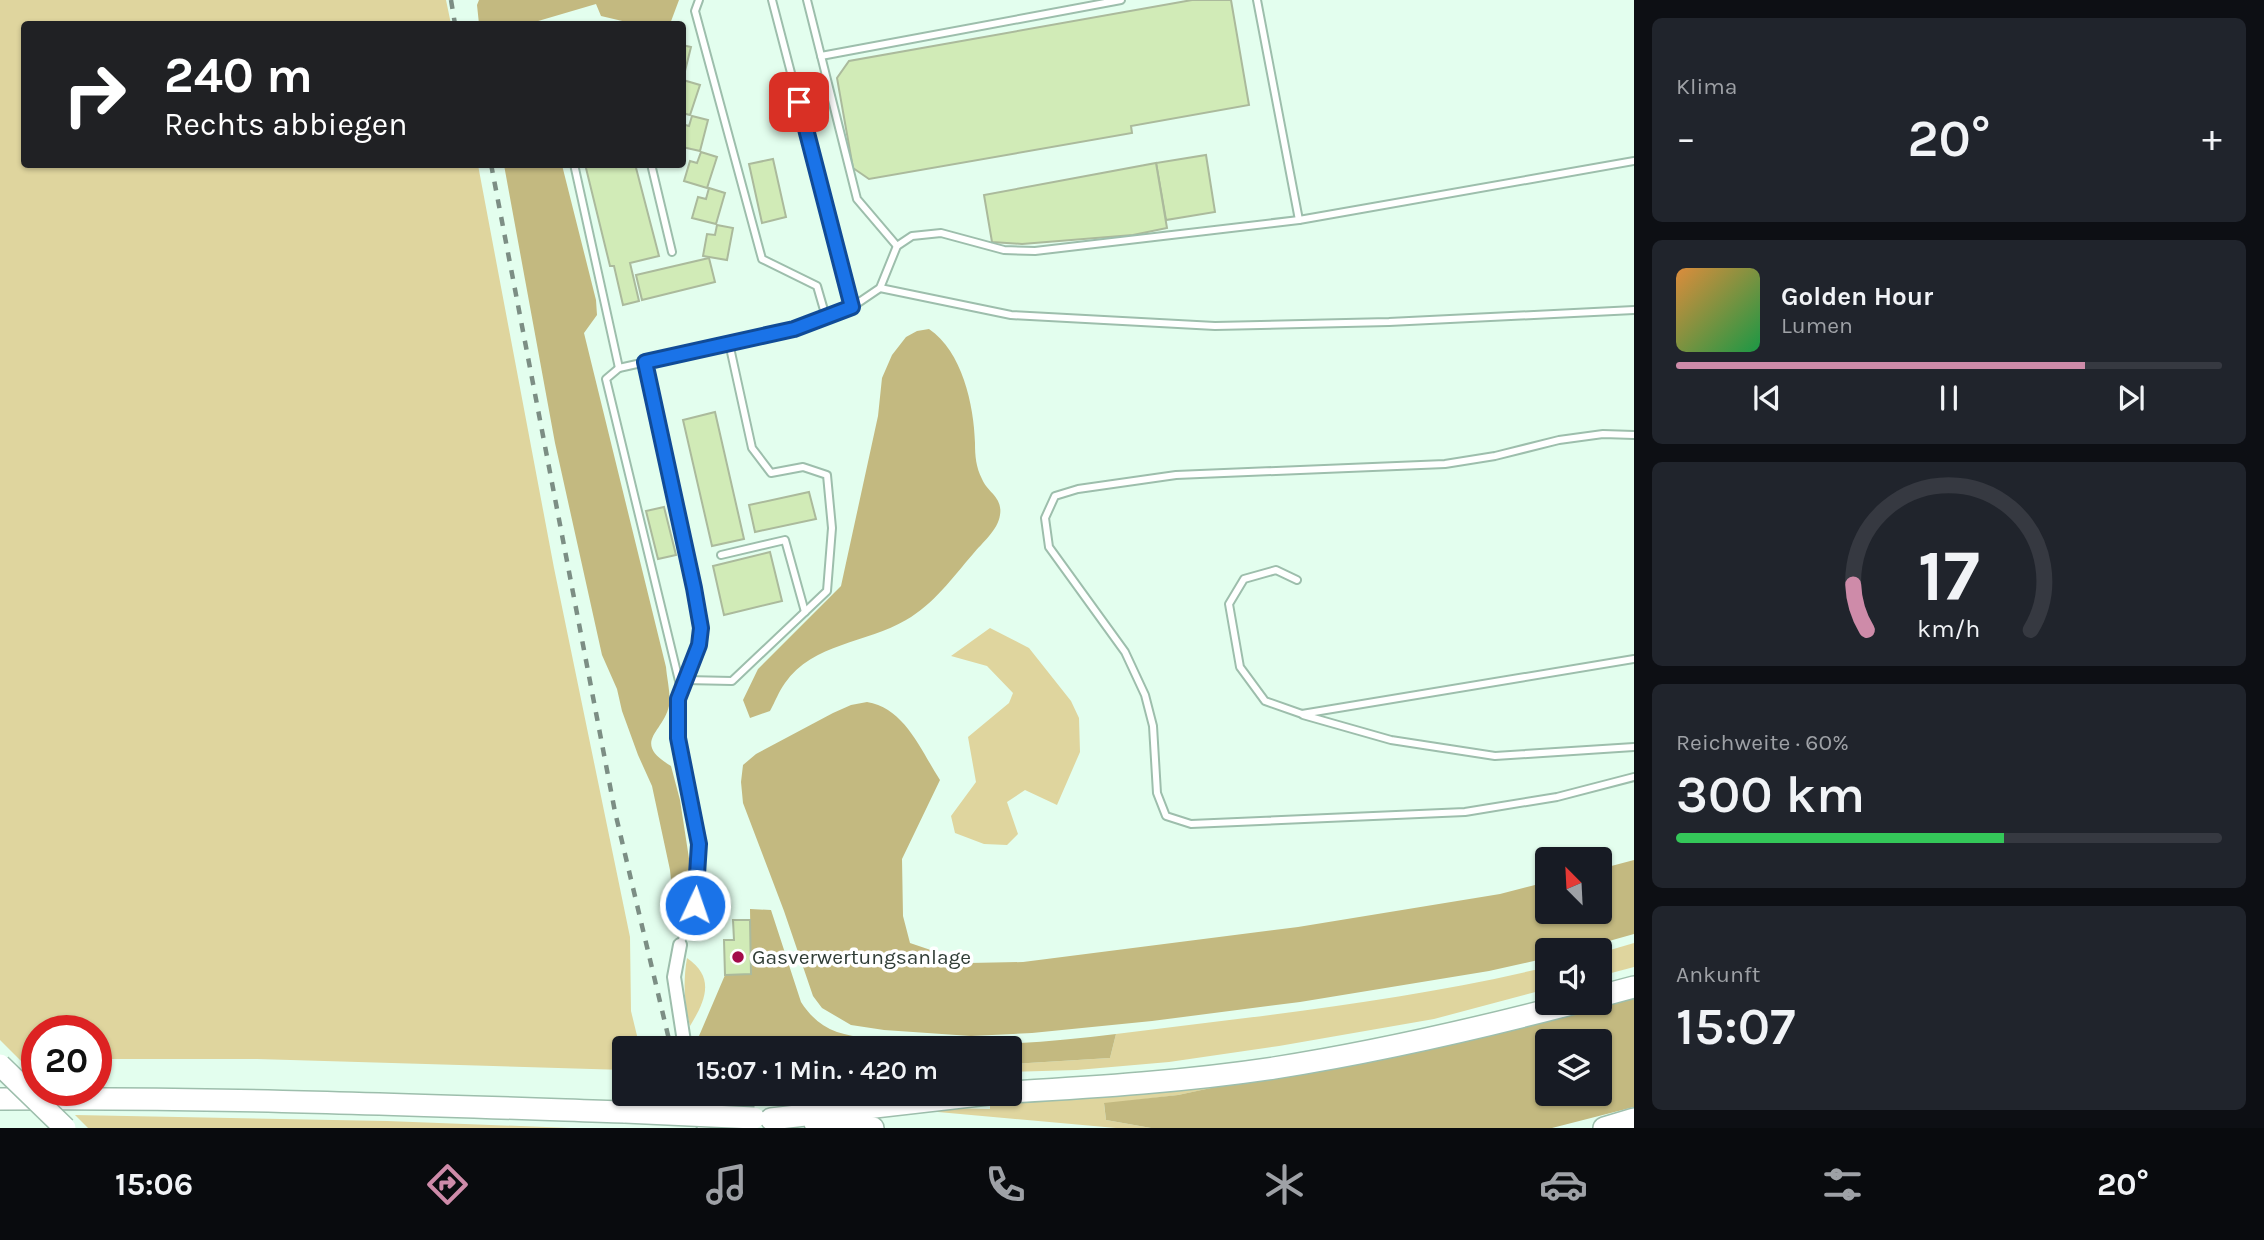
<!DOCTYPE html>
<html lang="de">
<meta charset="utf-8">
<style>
:root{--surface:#171b24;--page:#20242c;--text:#f1f3f6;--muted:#9ea1a6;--line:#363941;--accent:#ce8ba9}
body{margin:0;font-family:Karla,sans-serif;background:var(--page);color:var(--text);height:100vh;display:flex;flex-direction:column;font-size:26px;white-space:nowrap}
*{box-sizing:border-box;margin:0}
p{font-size:23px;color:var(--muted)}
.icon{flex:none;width:38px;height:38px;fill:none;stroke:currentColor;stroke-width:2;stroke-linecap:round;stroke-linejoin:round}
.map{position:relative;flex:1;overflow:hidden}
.panel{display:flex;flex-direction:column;gap:18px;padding:18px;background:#0d0f14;width:630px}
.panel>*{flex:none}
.banner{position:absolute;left:21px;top:21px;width:665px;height:147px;border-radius:7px;box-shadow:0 2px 5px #0004;background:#202124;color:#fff;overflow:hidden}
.needle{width:46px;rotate:336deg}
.controls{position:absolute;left:1535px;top:847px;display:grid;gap:14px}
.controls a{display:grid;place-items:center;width:77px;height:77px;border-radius:7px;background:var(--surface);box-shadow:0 2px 5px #0004;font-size:35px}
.speed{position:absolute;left:21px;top:1015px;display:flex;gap:14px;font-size:35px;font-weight:700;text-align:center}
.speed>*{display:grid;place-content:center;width:91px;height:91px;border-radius:50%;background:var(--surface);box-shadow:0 2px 5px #0004;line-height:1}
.speed .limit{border:10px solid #d22;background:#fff;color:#111}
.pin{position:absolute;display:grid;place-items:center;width:60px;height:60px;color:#fff;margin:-30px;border-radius:14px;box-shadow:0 4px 10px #0006}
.me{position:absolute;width:77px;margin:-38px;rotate:3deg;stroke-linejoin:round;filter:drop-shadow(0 0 5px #0008)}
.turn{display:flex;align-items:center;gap:24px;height:147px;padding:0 28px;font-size:32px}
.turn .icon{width:91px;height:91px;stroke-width:2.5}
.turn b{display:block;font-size:49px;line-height:60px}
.big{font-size:52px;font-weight:600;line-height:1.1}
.panel .widget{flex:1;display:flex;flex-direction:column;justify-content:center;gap:10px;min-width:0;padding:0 24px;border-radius:10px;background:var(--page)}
.panel .dial{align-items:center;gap:0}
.dial svg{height:182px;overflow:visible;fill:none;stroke:var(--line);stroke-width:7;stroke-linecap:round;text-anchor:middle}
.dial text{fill:var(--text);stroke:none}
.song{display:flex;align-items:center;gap:21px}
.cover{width:84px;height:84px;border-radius:10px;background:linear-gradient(135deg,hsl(30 70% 55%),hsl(140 70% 35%))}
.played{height:7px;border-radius:4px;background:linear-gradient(90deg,var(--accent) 75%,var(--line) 75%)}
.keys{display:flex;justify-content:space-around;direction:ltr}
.heat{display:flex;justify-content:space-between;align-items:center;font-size:38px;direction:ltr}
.charge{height:10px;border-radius:5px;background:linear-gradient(90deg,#34c759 60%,var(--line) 0)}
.trip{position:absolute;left:612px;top:1036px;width:410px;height:70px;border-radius:7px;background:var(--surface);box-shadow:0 2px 5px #0004;font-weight:600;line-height:70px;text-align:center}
.dock{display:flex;height:112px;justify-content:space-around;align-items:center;background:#090b0e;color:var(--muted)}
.dock .icon{width:49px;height:49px}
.dock .current{color:var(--accent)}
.dock b{font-size:32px;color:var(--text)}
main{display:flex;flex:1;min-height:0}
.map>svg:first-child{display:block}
.green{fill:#dfd59e}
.forest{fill:#c3b980;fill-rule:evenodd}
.building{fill:#d1ebb7;stroke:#abba9c;stroke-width:2}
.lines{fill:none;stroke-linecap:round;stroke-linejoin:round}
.service-casing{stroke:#9dbeac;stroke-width:10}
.minor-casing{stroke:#9dbeac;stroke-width:16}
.motorway-casing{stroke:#9dbeac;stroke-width:24}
.service{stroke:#fff;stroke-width:6}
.minor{stroke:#fff;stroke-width:12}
.motorway{stroke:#fff;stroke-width:21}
.rail{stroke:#7c8e84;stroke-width:4.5;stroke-dasharray:9 9;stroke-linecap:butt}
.motorway-bridge-casing{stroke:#9dbeac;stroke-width:24;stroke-linecap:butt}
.motorway-bridge{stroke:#fff;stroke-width:21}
.route-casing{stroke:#114b97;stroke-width:18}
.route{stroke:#1a73e8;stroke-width:12}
.poi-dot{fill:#a30c4a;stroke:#fff;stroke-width:2.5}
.labels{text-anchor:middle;stroke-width:7;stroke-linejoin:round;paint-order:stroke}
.poi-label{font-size:21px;fill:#303d36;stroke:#fff;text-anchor:start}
</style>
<main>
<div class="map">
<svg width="1634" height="1128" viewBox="0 0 1634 1128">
<rect width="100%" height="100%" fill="#e3feee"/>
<g class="green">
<polygon points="0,0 446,0 451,24 24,24 24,164 478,165 554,568 630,937 631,1011 640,1048 625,1048 625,1070 257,1059 96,1059 96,1031 37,1031 37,1061 21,1061 0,1040"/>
<polygon points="990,628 1029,648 1071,701 1079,718 1080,752 1057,805 1025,790 1007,802 1018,834 1007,845 984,844 955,833 951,816 976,782 968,737 1009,703 1013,693 987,666 951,656"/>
<polygon points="1634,943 1634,967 1600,976 1600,953"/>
<path d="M687,958C716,978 705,1001 690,1026C684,1003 683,982 687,958Z"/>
<path d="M1547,967V989L1434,1019L1279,1046L1169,1062L1077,1070L1010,1072V1064L1110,1058L1116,1034C1260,1016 1406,1001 1547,967Z"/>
<polygon points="1279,1074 1178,1095 1104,1104 1106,1120 1151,1128 1116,1128 927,1111 944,1108 990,1109 990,1100 1056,1097"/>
<polygon points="75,1115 387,1121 571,1128 88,1128"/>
</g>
<g class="forest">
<polygon points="479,0 679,0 670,24 635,24 601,16 596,4 528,24 479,24 477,5"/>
<path d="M504,165H562L596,300L597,315L584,333L666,667C667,679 671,695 669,706C663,733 631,742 671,766L680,800L690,865L683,906L674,909L670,870L652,786L638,755L622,711L617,689L602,655L555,443Z"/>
<path d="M929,329C962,351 974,405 975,443C975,456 976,467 982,479C987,492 1003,497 1000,515C998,530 982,543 973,554C952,578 934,604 906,620C867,643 813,643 785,683C779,691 775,702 770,711L750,718L743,700L758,669L841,586L878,416L882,378L892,355L906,337L917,331Z"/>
<path d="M867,702C905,708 921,751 940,780L902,859L903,916L910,943L969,963L1023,962L1298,927L1500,894L1547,882V912H1600V869L1634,860V934L1577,950H1547V958L1489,971L1300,1002L1152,1021L1032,1033L971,1036L884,1030L851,1025L822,1008L813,996L784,911L743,803L741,782L743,765L756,754L833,713L851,705Z"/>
<path d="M750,909L771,910L801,1002C810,1016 821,1026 837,1032C856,1038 877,1039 896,1041C971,1049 1041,1043 1116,1034L1110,1058L1010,1064V1048H703L699,1036L725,975L751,973Z"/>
<path d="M1634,995V1107L1552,1128H1151L1106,1120L1104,1103L1178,1095L1575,1011ZM1547,1041H1600V1094H1547Z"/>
</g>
<g class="building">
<polygon points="1192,0 1231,0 1249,105 1131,126 1132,133 869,179 853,168 837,78 849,61"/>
<polygon points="682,45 691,47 683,79 682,79"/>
<polygon points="683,80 700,85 690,115 682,113"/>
<polygon points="692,116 708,120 700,151 682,147 682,124 689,126"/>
<polygon points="701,152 717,157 707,188 684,181 690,161 697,163"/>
<polygon points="1206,155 1215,212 1166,220 1156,163"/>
<polygon points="773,159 786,217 762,223 749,164"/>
<polygon points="1156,163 1167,228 1133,235 1022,244 992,242 984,195"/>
<polygon points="585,164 635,164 659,256 630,263 639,301 623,305 614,266 610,266"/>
<polygon points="709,188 725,193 716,224 692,218 698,197 706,199"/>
<polygon points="717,225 733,228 727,260 703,256 707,234 715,235"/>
<polygon points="709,258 715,282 642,300 636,275"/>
<polygon points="715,412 744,539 712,546 683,420"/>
<polygon points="809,492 816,519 755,532 749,505"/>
<polygon points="664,507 676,555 658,559 646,511"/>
<polygon points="770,552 782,601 724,615 713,566"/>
<polygon points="733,920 750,920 751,974 725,975 724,940 734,940"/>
</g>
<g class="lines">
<g class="service-casing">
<g id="service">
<polyline points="699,0 695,11 762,259 817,286 826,317"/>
<polyline points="772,0 852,307"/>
<polyline points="807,0 857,199 897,246"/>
<polyline points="1257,0 1299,220"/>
<polyline points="821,56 1121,0"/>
<polyline points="574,164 619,368"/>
<polyline points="651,164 672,252"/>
<polyline points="880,288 1011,315 1215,326 1389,322 1634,310"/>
<polyline points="645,362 701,628 699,645 685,680"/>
<polyline points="1634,435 1603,434 1559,440 1495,456 1445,464 1176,475 1078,489 1055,496 1045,518 1049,547 1125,652 1145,695 1153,726 1157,793 1166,816 1191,824 1465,812 1557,797 1634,777"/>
<polyline points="721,555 785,540 805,612"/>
<polyline points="1297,580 1276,570 1244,579 1229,604 1240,667 1265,701 1302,714 1634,659"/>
<polyline points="685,680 732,681 827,591 832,528 827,475 803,467 771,473 752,448 729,343"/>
<polyline points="1303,715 1391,740 1495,756 1634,747"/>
<polyline points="680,945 695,905 699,844 678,738 678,699 681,689 606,379 619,368 794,329 852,307 880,288 897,246 912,236 941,233 1004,250 1035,251 1299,220 1634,161"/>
</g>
</g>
<g class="minor-casing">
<g id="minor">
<polyline points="680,945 674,977 685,1048"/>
<polyline points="696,1094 704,1128"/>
</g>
</g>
<g class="motorway-casing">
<g id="motorway">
<polyline points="1600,996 1634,987"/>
<path d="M1010,1092C1098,1087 1187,1081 1274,1068C1375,1052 1476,1029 1575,1003"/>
<path d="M0,1099C209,1097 416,1105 625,1112"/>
<polyline points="771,1119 988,1094"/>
<polyline points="815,1123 873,1128"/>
<polyline points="1604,1128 1634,1119"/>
</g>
</g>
<use href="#service" class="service"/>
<use href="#minor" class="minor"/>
<use href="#motorway" class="motorway"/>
<g class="rail">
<polyline points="451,0 455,24"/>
<polyline points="491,164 615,812 671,1048"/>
<polyline points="673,1094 682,1128"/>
</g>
<g class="motorway-bridge-casing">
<g id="motorway-bridge">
<polyline points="0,1065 65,1128"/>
<polyline points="625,1112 754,1118"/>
</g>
</g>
<use href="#motorway-bridge" class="motorway-bridge"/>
</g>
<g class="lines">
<g class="route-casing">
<polyline id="route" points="695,905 699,844 678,738 678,699 699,645 701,628 694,588 645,362 794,329 852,307 799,102"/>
</g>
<use href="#route" class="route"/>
</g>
<circle class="poi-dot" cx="738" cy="957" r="7"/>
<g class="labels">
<g class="poi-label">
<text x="752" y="964">Gasverwertungsanlage</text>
</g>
</g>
</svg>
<div class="controls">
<a><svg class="needle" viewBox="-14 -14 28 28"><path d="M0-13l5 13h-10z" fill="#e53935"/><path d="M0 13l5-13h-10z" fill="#9ea1a6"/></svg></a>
<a><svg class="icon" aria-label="sound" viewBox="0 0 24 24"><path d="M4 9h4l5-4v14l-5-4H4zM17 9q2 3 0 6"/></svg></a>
<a><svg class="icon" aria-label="layers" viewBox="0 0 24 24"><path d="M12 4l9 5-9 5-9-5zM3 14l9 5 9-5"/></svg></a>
</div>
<div class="speed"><div class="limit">20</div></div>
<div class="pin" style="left:799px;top:102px;background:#d93025"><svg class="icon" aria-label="arrive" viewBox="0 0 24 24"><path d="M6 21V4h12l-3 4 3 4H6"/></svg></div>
<svg class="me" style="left:695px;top:905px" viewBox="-20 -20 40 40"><circle r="17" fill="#1a73e8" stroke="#fff" stroke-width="3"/><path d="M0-11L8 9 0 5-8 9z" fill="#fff"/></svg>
<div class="trip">15:07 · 1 Min. · 420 m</div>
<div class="banner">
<div class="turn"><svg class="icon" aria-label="right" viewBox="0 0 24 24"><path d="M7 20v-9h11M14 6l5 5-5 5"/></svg><div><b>240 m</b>Rechts abbiegen</div></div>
</div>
</div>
<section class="panel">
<div class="widget"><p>Klima</p>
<div class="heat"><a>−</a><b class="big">20°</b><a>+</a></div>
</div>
<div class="widget">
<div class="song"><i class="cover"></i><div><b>Golden Hour</b><p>Lumen</p></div></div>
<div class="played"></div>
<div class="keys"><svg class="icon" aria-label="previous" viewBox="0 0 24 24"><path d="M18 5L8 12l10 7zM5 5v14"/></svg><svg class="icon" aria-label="pause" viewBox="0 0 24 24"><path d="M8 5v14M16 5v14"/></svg><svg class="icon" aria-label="next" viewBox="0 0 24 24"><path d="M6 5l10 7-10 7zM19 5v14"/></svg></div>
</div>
<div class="widget dial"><svg viewBox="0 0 100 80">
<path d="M14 69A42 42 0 1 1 86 69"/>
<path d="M14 69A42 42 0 0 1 8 49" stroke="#ce8ba9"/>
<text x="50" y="56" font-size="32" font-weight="700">17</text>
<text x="50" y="72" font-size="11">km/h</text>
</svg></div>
<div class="widget"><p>Reichweite · 60%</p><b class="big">300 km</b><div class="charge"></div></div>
<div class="widget"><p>Ankunft</p><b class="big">15:07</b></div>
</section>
</main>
<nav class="dock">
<b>15:06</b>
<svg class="icon current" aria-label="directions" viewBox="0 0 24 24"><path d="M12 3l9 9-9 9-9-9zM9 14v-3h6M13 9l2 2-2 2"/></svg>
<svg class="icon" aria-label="music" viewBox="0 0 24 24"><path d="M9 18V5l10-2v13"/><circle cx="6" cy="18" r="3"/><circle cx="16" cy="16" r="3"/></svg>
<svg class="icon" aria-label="phone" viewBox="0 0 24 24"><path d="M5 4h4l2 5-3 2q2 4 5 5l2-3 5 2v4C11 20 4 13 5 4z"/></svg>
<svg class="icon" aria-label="climate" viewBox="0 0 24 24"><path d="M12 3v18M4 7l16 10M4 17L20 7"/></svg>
<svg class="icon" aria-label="car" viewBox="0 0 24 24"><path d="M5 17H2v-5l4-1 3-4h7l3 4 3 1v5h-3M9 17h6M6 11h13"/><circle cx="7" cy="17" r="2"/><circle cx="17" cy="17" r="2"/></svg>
<svg class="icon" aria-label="filters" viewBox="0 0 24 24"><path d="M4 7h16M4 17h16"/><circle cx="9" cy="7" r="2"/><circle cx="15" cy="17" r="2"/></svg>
<b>20°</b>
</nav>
